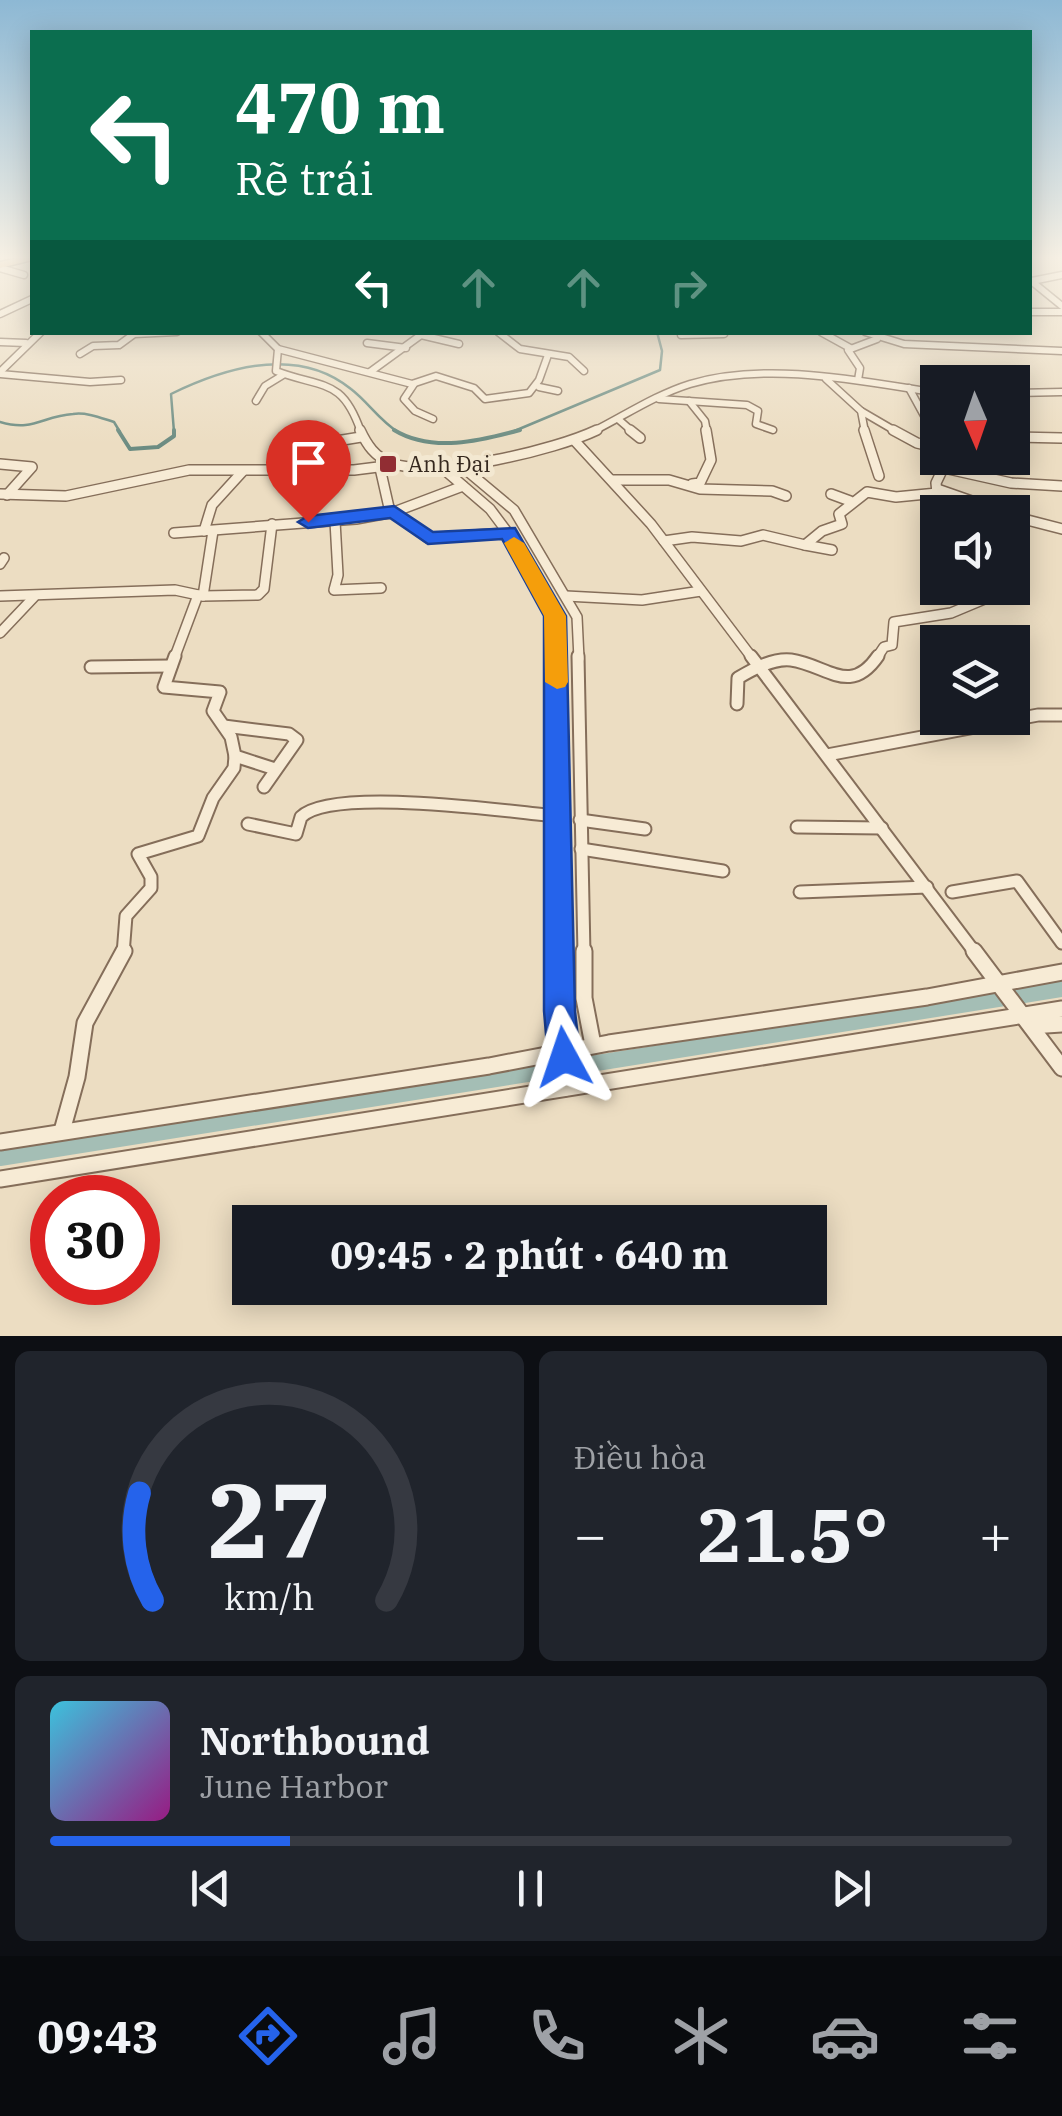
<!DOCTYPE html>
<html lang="vi">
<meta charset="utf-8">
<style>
:root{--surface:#171b24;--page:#20242c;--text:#f1f3f6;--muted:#9ea1a6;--line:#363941;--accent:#2563eb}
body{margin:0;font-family:"IBM Plex Serif",serif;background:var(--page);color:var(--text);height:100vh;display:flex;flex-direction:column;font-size:38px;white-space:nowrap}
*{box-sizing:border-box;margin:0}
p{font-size:32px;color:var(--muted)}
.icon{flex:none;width:55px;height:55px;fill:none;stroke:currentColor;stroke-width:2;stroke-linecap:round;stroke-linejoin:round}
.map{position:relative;height:1336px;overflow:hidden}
.panel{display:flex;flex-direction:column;gap:15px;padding:15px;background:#0d0f14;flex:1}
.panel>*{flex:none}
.hud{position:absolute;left:30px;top:30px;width:1002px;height:305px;border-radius:0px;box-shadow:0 5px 25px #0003;background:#0b6e4f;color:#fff;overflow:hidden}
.needle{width:65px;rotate:178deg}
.tools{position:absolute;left:920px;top:365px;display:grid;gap:20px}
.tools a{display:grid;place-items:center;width:110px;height:110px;border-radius:0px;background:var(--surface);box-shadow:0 5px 25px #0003;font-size:50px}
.speed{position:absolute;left:30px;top:1175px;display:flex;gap:20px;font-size:50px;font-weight:700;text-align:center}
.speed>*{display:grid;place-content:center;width:130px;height:130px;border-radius:50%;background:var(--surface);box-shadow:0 5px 25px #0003;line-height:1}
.speed .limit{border:15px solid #d22;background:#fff;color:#111}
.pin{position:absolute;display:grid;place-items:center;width:85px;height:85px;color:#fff;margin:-102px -42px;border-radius:50% 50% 50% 0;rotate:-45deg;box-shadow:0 0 10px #0007}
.pin .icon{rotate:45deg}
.me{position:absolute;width:110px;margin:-55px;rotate:355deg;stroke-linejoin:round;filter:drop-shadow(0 0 8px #0008)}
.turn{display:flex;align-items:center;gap:35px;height:210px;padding:0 40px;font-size:45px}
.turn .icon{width:130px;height:130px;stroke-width:2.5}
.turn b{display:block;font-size:70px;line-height:85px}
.lanes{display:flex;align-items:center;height:95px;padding:0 40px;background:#0003;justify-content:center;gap:50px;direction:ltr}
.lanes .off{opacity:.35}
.big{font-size:75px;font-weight:700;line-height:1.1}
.panel .tile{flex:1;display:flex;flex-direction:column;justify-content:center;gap:15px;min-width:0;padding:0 35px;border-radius:15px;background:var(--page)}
.panel .dial{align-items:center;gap:0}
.dial svg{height:260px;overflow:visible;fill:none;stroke:var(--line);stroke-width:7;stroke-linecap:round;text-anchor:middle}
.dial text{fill:var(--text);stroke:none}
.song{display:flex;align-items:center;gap:30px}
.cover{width:120px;height:120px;border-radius:15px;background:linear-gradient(135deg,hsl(190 70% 55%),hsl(310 70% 35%))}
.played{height:10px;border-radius:5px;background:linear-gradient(90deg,var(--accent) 25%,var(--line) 25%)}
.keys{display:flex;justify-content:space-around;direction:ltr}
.heat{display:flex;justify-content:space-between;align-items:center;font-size:55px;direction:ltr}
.panel .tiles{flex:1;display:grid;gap:15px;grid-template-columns:1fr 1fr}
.tile:last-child{grid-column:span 2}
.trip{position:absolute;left:232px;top:1205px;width:595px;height:100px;border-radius:0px;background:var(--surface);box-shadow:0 5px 25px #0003;font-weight:700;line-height:100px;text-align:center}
.menu{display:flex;height:160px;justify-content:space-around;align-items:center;background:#090b0e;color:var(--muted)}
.menu .icon{width:70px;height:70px}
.menu .current{color:var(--accent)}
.menu b{font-size:45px;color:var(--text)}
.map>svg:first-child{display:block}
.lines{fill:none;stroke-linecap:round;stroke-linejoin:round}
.stream-far1{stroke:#6c8c82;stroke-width:2.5}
.stream{stroke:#6c8c82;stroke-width:4}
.canal{stroke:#a4beb5;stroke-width:16}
.minor-far3-casing{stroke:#856e5a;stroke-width:9}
.minor-far2-casing{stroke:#856e5a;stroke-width:12}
.minor-far1-casing{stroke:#856e5a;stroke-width:15}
.minor-casing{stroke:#856e5a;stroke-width:19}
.trunk-casing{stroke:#523d2e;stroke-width:3}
.minor-far3{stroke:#f7ebd5;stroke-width:6}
.minor-far2{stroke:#f7ebd5;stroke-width:9}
.minor-far1{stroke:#f7ebd5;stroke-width:11}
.minor{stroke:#f7ebd5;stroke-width:15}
.trunk{fill:#e3b478;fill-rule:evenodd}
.route{fill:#2563eb;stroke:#184099;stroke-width:2.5}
.slow{fill:#f59e0b}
.poi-dot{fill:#912d33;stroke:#f3e8d1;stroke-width:4}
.labels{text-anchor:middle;stroke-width:10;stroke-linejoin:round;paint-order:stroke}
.far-poi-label{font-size:22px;fill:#35281e;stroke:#f3e8d1;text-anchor:start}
</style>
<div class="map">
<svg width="1062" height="1336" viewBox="0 0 1062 1336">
<rect width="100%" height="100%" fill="#ecddc2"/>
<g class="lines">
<g class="stream-far1">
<path d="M0,422C34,432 42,416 73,414C87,412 101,418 114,422L120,432"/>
<path d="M174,432L171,394C226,367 298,346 351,389C368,402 379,420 398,432"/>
<polyline points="512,432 660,370 662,351 657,332"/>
</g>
<g class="stream">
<polyline points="118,430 130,449 158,447 174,436 174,430"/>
<path d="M394,430C432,453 480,441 520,430"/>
</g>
<polyline class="canal" points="0,1158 1062,989"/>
<g class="minor-far3-casing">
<g id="minor-far3">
<polyline points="0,268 24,275"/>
<polyline points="1030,280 1062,306"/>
<polyline points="1032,281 1062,275"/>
<polyline points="1030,312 1062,312"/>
<polyline points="0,314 32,299"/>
<path d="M261,332L278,349L276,371C323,389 342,377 361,432"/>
<polyline points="498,332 520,349 569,357 584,371"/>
<polyline points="821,332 850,348"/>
<polyline points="865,332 904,344 1062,351"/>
<polyline points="421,335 459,344"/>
<polyline points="681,335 724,334"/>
<polyline points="0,342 26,343"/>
<polyline points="367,343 406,348"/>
<polyline points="278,349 412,384 436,376 474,388 485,399 529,393 539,380 548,355"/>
<polyline points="80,354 93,346 119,345 134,334 177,332"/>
<polyline points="0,372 41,332"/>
<polyline points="370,372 425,332"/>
<polyline points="0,374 90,382 121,380"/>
<polyline points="826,379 861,411 865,432"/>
<polyline points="858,380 860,368 848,350 877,339"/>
<polyline points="414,384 404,399 415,411 433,419"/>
<polyline points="539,387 558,391"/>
<polyline points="909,388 933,432"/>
<polyline points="1012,393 1062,392"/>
<polyline points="659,399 747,405 758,411 756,424 773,430"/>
<polyline points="256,401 265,386 283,375"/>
<polyline points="689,401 705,421 707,432"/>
<polyline points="861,411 897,432"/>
<polyline points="618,419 633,432"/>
<path d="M592,432C624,416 655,395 690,384C768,361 860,381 938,393"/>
</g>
</g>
<g class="minor-far2-casing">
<g id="minor-far2">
<path d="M360,430C367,445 375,457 391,463C436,479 555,450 597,430"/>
<polyline points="630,430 640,438"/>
<polyline points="864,430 879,476"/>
<polyline points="893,430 917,443 938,448"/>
<polyline points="932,430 938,441"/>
<polyline points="1012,437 1062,438"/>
<polyline points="574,440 651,524 753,659"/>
<polyline points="305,442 318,444 361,437"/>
<polyline points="988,458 992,458"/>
<polyline points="0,464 32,467 7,495"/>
<polyline points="459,464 514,510 577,617 579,659"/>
<polyline points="440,466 490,509 508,533 555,616 556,659"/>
<polyline points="380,468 390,512"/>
<polyline points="944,468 1011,483 1062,486"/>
<polyline points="612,480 669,480 700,489 772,491 786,496"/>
<polyline points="692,484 700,483 711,460 706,430"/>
<polyline points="940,490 1003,512"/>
<polyline points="0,494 66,496 189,470 354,470 394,465"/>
<polyline points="831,494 850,501"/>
<polyline points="394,512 428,538 508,533"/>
<polyline points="1012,516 1062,529"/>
<polyline points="335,521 338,575 334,590 381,588"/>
<polyline points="204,531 212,505 243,471"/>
<polyline points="174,533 356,519 394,512 463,486"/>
<polyline points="664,541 692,537 741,541 763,535 805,545 822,531 842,524 839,514 867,492 896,497 937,493 936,483 948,458"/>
<polyline points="805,545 832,550"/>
<polyline points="0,564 4,558"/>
<polyline points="0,596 175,590 203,596 258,595 264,589 272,524"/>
<polyline points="203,596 213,531"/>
<polyline points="566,596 642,600 701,591"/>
<polyline points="0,633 34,597"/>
<polyline points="174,659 198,595"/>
<polyline points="876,659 884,647 892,645 894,622 951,613 994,595"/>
</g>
</g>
<g class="minor-far1-casing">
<g id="minor-far1">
<polyline points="175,656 164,687 220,692 213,711 231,737 235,756 275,769"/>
<polyline points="556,656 559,954"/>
<polyline points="578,656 584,954"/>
<polyline points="751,656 976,954"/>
<polyline points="91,667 171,666"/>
<path d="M737,704L738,678C753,669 773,658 791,660C827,665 850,697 878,656"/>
<polyline points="224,726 289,734 297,740 264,787"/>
<polyline points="827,755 1038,715 1062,715"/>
<polyline points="580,820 645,829"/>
<path d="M248,824L296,834L301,817C332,786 510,812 558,816"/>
<polyline points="797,827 882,828"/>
<polyline points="581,849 723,871"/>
<polyline points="800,892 927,887"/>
<polyline points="952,892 1017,881 1062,943"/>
<polyline points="123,954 126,916 151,888 151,877 138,854 198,836 213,798 234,768 235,756"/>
</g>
</g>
<g class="minor-casing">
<g id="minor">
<polyline points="559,951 566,1088"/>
<polyline points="584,951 584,998 593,1045"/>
<polyline points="974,951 1062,1068"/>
<polyline points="1031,1026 1062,1024"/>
<polyline points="62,1131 77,1077 85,1023 124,951"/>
<polyline points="0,1142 489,1066 609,1043 927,997 1062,972"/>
<polyline points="0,1179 1062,1009"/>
</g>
</g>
<g class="trunk-casing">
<polygon id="trunk" points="22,257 32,257 32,260 0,268 0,262"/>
</g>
<use href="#minor-far3" class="minor-far3"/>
<use href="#minor-far2" class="minor-far2"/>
<use href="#minor-far1" class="minor-far1"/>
<use href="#minor" class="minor"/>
<use href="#trunk" class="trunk"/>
</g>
<linearGradient id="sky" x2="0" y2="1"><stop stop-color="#8db8d4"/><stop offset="0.58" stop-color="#f6f0e4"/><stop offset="1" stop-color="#f6f0e4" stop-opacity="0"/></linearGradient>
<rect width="1062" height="444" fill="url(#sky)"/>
<polygon class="route" points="394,506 433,532 515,528 566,616 575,1011 580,1057 575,1067 564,1071 553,1067 548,1057 544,1011 544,616 502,539 428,544 390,518 308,528 298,522 308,516"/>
<polygon class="slow" points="514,537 524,543 566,616 568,682 565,687 557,689 545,682 544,616 504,543"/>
<rect class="poi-dot" x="378" y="454" width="20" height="20" rx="5"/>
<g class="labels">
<g class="far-poi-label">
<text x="408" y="472">Anh Đại</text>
</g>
</g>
</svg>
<div class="tools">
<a><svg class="needle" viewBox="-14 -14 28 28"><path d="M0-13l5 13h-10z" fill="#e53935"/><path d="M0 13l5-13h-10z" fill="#9ea1a6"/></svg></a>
<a><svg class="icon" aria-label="sound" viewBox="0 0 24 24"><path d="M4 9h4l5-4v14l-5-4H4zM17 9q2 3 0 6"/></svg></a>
<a><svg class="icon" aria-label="layers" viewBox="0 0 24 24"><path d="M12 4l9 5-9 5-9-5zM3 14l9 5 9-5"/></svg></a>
</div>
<div class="speed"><div class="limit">30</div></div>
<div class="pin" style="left:308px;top:522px;background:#d93025"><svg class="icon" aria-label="arrive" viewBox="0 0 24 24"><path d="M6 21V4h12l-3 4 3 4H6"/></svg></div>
<svg class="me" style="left:564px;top:1057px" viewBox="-20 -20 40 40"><path d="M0-17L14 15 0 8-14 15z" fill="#2563eb" stroke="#fff" stroke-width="4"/></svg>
<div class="trip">09:45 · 2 phút · 640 m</div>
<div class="hud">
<div class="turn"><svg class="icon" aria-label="left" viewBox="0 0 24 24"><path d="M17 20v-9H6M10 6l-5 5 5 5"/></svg><div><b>470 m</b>Rẽ trái</div></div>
<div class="lanes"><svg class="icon" aria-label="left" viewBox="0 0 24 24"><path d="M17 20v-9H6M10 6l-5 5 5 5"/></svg><svg class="icon off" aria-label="ahead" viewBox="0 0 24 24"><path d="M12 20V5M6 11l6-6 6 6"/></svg><svg class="icon off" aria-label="ahead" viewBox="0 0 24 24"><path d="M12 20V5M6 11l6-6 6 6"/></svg><svg class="icon off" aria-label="right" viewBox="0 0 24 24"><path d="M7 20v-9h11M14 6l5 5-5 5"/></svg></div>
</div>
</div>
<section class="panel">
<div class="tiles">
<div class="tile dial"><svg viewBox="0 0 100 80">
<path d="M14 69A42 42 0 1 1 86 69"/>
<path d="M14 69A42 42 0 0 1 10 36" stroke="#2563eb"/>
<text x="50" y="56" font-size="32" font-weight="700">27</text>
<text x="50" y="72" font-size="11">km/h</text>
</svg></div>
<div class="tile"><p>Điều hòa</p>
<div class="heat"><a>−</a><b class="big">21.5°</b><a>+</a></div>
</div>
<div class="tile">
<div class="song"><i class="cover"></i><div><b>Northbound</b><p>June Harbor</p></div></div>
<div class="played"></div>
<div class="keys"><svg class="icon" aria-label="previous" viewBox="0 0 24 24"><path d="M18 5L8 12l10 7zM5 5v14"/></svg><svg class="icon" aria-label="pause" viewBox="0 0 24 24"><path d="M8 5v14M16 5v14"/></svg><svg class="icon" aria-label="next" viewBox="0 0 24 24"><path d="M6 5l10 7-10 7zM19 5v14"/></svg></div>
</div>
</div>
</section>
<nav class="menu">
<b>09:43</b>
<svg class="icon current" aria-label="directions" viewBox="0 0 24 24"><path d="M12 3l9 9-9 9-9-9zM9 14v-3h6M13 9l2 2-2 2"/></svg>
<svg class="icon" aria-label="music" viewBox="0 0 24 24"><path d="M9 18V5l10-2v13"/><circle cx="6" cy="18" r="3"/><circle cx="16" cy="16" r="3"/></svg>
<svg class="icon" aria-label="phone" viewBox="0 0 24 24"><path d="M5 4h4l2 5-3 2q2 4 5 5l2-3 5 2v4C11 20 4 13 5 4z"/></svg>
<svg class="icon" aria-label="climate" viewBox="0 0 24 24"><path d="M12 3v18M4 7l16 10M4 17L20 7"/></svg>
<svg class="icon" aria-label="car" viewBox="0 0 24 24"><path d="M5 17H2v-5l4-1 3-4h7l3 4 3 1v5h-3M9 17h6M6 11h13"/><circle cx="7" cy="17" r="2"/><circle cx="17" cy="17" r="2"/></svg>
<svg class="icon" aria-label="filters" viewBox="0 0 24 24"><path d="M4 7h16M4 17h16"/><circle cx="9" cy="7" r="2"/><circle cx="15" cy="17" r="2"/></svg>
</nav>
